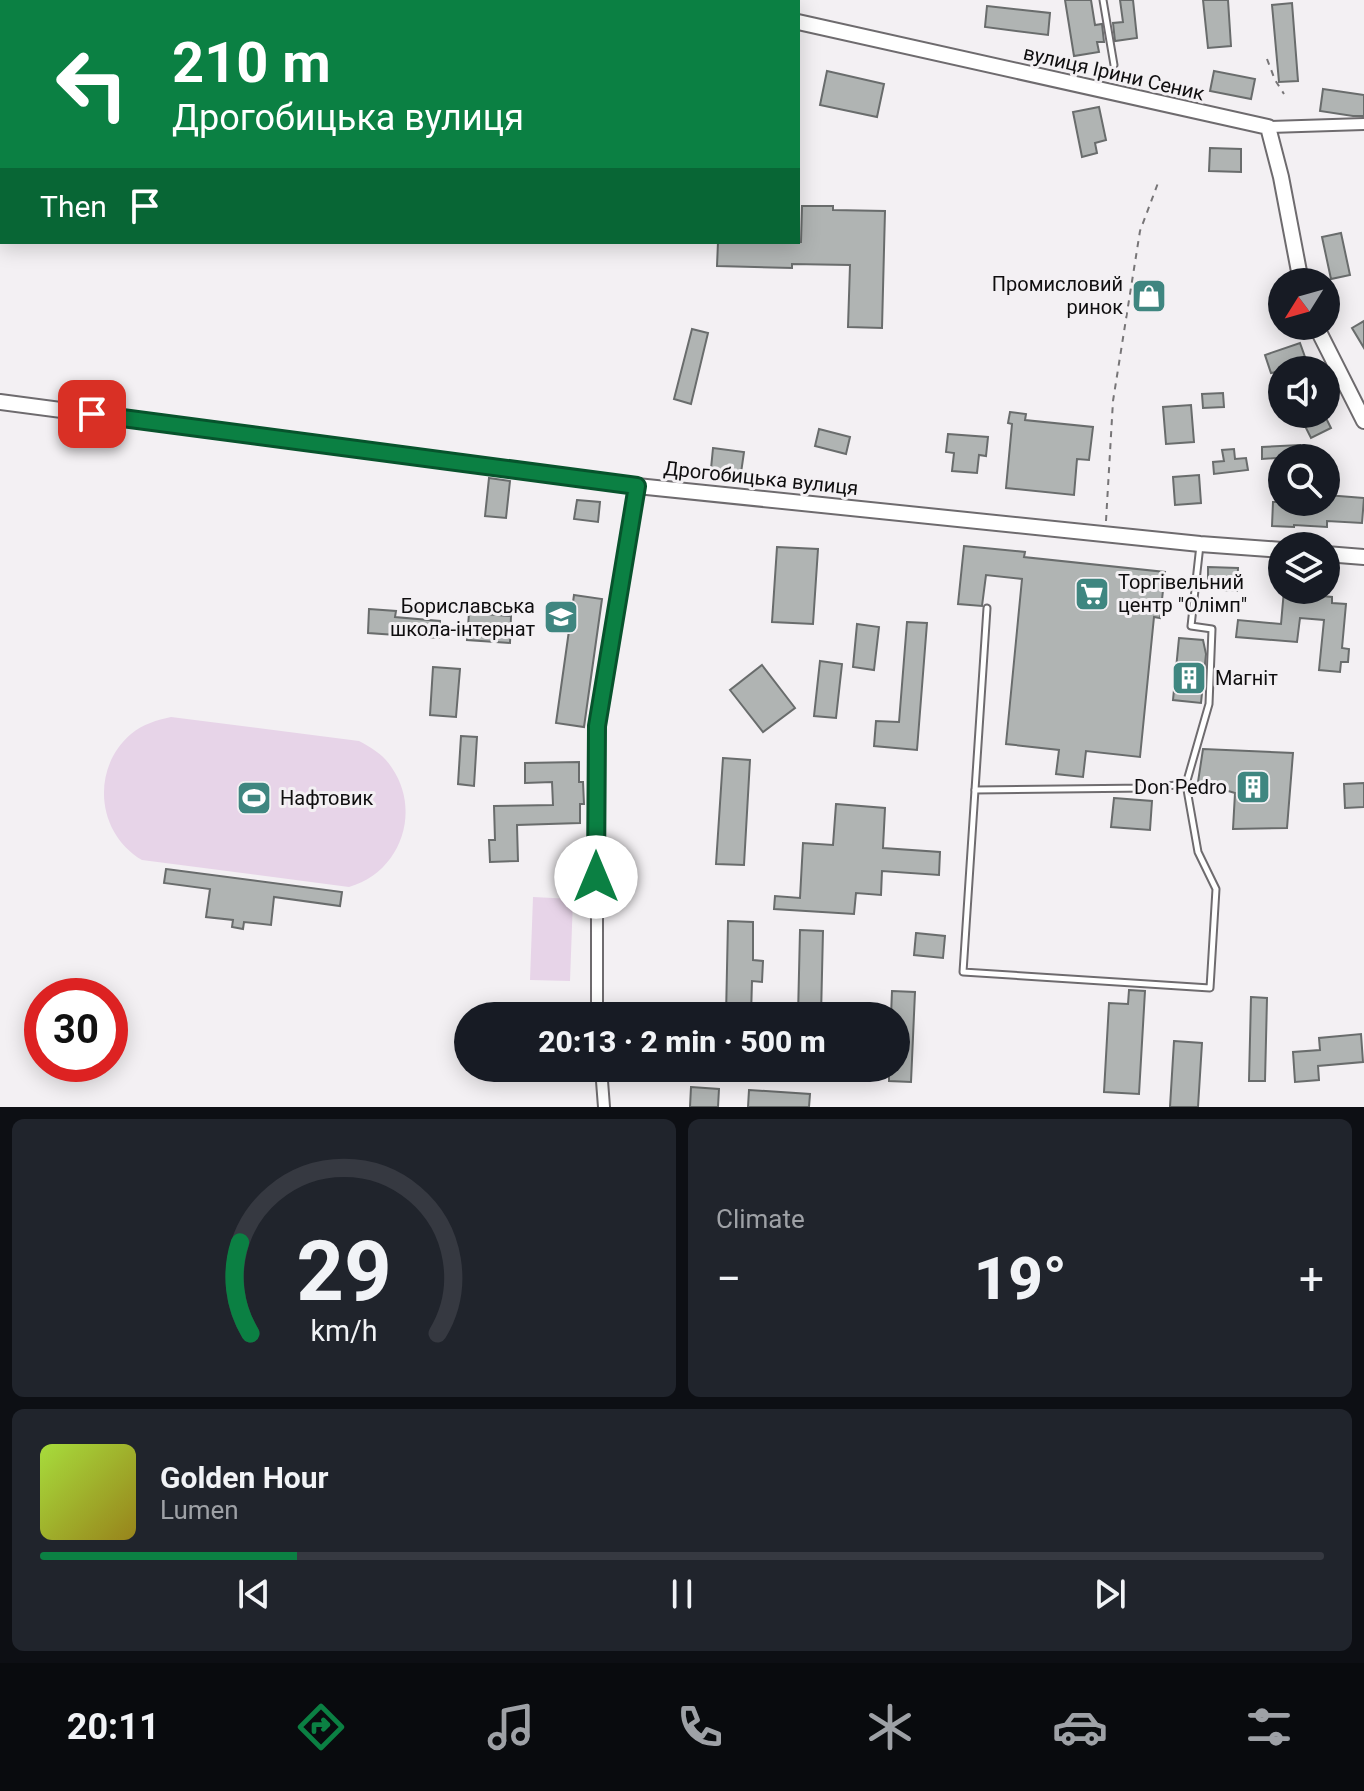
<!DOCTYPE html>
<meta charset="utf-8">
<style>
:root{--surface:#171b24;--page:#20242c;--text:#f1f3f6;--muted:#9ea1a6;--line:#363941;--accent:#0b8043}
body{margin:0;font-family:Roboto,sans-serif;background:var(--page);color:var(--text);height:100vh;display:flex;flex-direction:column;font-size:30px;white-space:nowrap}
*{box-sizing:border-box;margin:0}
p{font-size:26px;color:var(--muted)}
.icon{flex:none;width:44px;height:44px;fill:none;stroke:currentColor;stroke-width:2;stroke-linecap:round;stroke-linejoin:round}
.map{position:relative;height:1107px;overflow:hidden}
.panel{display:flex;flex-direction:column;gap:12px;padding:12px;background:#0d0f14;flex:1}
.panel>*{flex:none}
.hud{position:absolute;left:0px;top:0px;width:800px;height:244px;box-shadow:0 4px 20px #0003;background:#0b8043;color:#fff;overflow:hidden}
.needle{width:52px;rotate:233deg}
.buttons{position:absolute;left:1268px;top:268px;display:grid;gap:16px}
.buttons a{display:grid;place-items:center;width:72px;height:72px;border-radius:50%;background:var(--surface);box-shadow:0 4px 20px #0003;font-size:40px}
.speed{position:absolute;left:24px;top:978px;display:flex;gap:16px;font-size:40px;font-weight:700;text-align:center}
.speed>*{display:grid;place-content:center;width:104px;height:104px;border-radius:50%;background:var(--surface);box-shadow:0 4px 20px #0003;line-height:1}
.speed .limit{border:12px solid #d22;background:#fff;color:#111}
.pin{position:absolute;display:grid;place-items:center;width:68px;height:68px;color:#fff;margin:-34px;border-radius:16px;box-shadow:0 4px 12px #0006}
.me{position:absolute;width:88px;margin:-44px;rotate:0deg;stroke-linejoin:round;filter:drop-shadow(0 0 6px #0008)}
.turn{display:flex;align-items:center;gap:28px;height:168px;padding:0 40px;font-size:36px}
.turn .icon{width:104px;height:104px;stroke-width:2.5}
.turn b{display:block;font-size:56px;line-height:68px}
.then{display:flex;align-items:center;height:76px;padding:0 40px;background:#0003;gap:16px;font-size:30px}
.big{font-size:60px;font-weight:800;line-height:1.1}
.panel .card{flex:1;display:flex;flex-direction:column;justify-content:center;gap:12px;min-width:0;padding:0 28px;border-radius:12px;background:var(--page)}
.panel .dial{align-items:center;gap:0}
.dial svg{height:208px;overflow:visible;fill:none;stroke:var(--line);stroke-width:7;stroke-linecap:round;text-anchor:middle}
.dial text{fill:var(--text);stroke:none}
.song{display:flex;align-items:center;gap:24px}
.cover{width:96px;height:96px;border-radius:12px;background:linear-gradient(135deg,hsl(80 70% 55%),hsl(50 70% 35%))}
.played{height:8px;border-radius:4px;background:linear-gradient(90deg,var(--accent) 20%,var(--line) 20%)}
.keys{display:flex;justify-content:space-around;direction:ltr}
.heat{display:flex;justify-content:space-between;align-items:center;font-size:44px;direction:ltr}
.panel .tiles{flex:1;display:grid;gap:12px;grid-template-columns:1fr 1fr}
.card:last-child{grid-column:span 2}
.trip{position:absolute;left:454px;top:1002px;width:456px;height:80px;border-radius:40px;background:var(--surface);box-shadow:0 4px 20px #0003;font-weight:800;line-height:80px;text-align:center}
.tabs{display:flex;height:128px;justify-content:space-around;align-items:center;background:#090b0e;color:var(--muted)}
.tabs .icon{width:56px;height:56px}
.tabs .active{color:var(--accent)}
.tabs b{font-size:36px;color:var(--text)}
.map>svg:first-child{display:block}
.green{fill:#e7d4e8}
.building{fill:#b0b4b3;stroke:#696c6c;stroke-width:2}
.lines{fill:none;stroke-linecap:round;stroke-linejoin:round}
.lane-casing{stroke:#6e6b6e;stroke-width:9}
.street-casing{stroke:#6e6b6e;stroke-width:14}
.secondary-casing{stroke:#6e6b6e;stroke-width:18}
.path{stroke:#777577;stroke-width:2;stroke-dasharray:6 6;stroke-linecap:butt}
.lane{stroke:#fff;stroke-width:5}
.street{stroke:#fff;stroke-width:10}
.secondary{stroke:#fff;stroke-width:14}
.route-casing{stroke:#07532c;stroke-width:20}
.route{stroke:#0b8043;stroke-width:14}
.labels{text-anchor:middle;stroke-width:6;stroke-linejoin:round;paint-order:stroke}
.street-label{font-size:20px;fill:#0f0e0f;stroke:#f3f0f3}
.poi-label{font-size:20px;fill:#0f0e0f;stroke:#f3f0f3;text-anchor:end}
</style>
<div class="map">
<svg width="1364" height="1107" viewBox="0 0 1364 1107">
<rect width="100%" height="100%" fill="#f3f0f3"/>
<g class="green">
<path d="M171,717L359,741C372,748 384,755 392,768C422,812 400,873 349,887L142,860C96,833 91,768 131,734C143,724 157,720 171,717Z"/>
<polygon points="533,897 573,899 570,981 530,980"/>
</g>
<g class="building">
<polygon points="1065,0 1091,0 1095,25 1102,24 1104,42 1097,42 1099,52 1074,56"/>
<polygon points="1120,0 1133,0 1137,38 1115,41 1113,23 1123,22"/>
<polygon points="1203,0 1228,0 1231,46 1208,48"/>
<polygon points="1292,3 1298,81 1279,82 1272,5"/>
<polygon points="987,6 1050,13 1048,35 985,27"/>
<polygon points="827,71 884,84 877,117 820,105"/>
<polygon points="1214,71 1255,79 1251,99 1210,91"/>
<polygon points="1323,89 1364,95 1364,116 1353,116 1320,111"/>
<polygon points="1099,107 1106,140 1095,143 1097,153 1082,157 1073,112"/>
<polygon points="1210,148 1241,149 1241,172 1209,171"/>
<polygon points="802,206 833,206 833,210 885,211 882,328 848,327 850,265 792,264 792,268 717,266 718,242 801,242"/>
<polygon points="1341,233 1350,275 1331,279 1322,237"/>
<polygon points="1364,321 1364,348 1352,328"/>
<polygon points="692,329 708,333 691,404 674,399"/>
<polygon points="1300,343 1305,357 1300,358 1303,367 1271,373 1265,355"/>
<polygon points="1223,393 1224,407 1203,408 1202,394"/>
<polygon points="1191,405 1194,442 1166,444 1163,407"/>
<polygon points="1010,412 1026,414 1025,420 1093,427 1089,460 1077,459 1074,495 1006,488 1012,424 1008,423"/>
<polygon points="1299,414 1324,414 1331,428 1311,438"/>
<polygon points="819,429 850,437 846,454 815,446"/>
<polygon points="948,434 988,437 986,456 979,455 977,473 952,471 954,453 946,452"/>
<polygon points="1300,445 1301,456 1262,459 1262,447"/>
<polygon points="713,448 744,452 741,473 711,469"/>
<polygon points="1234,449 1235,459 1246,458 1248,470 1214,474 1213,462 1224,461 1222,450"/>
<polygon points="1199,475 1201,503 1175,505 1173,477"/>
<polygon points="489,478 510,481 506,518 485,516"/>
<polygon points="1326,495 1364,498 1362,523 1327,521 1327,527 1294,525 1294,527 1272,526 1273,502 1326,502"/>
<polygon points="577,500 600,502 598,522 574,519"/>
<polygon points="964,546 1025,552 1024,557 1165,572 1160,618 1154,617 1140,757 1086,751 1083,777 1056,774 1059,750 1006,744 1022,579 986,575 982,606 958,604"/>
<polygon points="777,547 818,549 813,624 772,622"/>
<polygon points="1208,567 1238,568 1237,591 1208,589"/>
<polygon points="1284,590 1302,590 1302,594 1332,597 1332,603 1346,604 1342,648 1349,649 1348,662 1341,662 1340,672 1319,670 1324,620 1300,618 1297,642 1236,637 1238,620 1281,624"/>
<polygon points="574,595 602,599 584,727 556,723"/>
<polygon points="369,609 396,611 395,617 440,621 439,638 368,633"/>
<polygon points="469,613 511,616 510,643 467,640"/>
<polygon points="907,622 927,623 917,750 874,746 876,721 899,722"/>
<polygon points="857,624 879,627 874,670 853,667"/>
<polygon points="1179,638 1203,640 1206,654 1201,703 1173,700"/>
<polygon points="820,661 842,664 836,718 814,716"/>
<polygon points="762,665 795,708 763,732 730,690"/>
<polygon points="433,667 460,669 456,717 430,715"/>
<polygon points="461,736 477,737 474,786 458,784"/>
<polygon points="1203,749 1293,753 1287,828 1233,829 1235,793 1198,782"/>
<polygon points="723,758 750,760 744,865 716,864"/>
<polygon points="579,762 579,782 583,782 584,804 580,804 580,823 517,825 518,861 490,862 489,840 495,840 494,806 553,805 552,782 525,783 525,763"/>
<polygon points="1364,783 1364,807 1345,808 1344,784"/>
<polygon points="1114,798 1152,801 1150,830 1111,827"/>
<polygon points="836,804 885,808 883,848 940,852 939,875 882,871 881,895 856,893 854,914 774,909 775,896 800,898 803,843 833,845"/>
<polygon points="166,869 342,892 340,906 274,897 271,925 244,922 243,929 232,927 233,920 206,917 210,889 164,883"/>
<polygon points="728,921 753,922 753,960 763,961 762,982 752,981 751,1016 726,1016"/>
<polygon points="800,930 823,931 821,1016 798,1016"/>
<polygon points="916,933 945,936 943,958 914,955"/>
<polygon points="1129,990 1145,991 1139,1094 1104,1092 1109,1003 1128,1004"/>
<polygon points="892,991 915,992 911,1082 889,1081 889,1068 896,1068 896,1016 891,1016"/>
<polygon points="1251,997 1267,998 1265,1081 1249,1081"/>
<polygon points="1361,1034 1363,1062 1318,1066 1319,1080 1295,1082 1293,1052 1320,1050 1319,1038"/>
<polygon points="1174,1041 1202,1043 1198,1107 1170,1107"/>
<polygon points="691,1087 719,1089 718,1107 690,1107"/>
<polygon points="749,1090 810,1094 809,1107 748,1107"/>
</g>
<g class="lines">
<g class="lane-casing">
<g id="lane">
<polyline points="1103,0 1114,65"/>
<polyline points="1186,784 1198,852 1216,889 1210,988 963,972 975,790 1147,788 1186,784 1209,704 1212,629 1191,626 1200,545"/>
<polyline points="975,790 987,608"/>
</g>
</g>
<g class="street-casing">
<g id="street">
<polyline points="1268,127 1364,124"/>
<polyline points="597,1016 597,726 637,486"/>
<polyline points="601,1068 604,1107"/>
</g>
</g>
<g class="secondary-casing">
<g id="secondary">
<polyline points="675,0 702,2"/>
<polyline points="798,22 1268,127 1281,177 1301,282"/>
<polyline points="1316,326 1364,421"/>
<polyline points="0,402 637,486 1200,544 1282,550"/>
<polyline points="1326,554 1364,557"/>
</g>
</g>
<g class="path">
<polyline points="1267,59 1275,80 1284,94"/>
<polyline points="1106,521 1113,401 1140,231 1158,183"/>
</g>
<use href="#lane" class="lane"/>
<use href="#street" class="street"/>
<use href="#secondary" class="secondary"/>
</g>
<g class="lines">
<g class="route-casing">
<polyline id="route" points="92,414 637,486 597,726 596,877"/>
</g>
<use href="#route" class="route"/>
</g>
<defs>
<g id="shop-square" transform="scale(1.8)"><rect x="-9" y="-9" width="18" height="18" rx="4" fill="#3f8680" stroke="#f3f0f3"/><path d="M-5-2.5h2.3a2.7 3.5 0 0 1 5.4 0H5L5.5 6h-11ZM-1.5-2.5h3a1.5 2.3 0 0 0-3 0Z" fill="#fff"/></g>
<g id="supermarket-square" transform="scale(1.8)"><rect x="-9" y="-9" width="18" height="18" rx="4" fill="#3f8680" stroke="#f3f0f3"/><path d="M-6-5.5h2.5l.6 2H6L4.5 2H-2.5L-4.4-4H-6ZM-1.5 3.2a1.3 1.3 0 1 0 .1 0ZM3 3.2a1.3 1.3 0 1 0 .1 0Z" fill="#fff"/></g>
<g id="school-square" transform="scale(1.8)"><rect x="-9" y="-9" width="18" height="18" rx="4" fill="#3f8680" stroke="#f3f0f3"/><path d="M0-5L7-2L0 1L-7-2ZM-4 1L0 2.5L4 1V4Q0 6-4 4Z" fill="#fff"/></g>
<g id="building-square" transform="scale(1.8)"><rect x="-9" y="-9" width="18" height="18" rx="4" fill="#3f8680" stroke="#f3f0f3"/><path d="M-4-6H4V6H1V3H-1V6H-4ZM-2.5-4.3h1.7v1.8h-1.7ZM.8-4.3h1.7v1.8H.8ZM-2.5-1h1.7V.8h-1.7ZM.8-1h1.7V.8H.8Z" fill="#fff"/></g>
<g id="stadium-square" transform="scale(1.8)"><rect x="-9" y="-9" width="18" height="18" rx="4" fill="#3f8680" stroke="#f3f0f3"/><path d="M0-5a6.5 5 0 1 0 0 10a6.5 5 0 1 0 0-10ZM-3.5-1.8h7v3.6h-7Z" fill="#fff"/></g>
</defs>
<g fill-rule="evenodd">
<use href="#shop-square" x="1149" y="296"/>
<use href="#supermarket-square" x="1092" y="594"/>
<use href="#school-square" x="561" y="617"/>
<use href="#building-square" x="1189" y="678"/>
<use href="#building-square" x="1253" y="787"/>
<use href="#stadium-square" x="254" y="798"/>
</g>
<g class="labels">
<g class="street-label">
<text transform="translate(1114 73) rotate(13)" y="7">вулиця Ірини Сеник</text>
<text transform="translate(761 478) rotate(6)" y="7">Дрогобицька вулиця</text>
</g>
<g class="poi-label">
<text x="1123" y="291">Промисловий<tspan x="1123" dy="23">ринок</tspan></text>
<text x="1118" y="589" text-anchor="start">Торгівельний<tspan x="1118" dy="23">центр "Олімп"</tspan></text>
<text x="535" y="613">Бориславська<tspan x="535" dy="23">школа-інтернат</tspan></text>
<text x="1215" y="685" text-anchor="start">Магніт</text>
<text x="1227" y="794">Don Pedro</text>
<text x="280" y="805" text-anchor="start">Нафтовик</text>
</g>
</g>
</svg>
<div class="buttons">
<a><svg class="needle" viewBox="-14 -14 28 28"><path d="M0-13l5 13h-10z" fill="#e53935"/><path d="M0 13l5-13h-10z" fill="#9ea1a6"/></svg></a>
<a><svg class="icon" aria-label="sound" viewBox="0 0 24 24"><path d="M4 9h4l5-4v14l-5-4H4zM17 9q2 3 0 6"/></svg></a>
<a><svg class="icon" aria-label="search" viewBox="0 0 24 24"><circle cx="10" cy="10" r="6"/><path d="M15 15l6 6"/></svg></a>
<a><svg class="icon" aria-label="layers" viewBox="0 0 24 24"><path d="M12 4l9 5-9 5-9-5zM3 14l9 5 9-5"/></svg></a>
</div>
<div class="speed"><div class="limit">30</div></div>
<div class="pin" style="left:92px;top:414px;background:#d93025"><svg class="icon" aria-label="arrive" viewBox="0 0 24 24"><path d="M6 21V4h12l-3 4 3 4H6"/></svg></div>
<svg class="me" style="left:596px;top:877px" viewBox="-20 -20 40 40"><circle r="19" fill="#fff"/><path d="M0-13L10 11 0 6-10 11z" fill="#0b8043"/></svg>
<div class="trip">20:13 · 2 min · 500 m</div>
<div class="hud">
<div class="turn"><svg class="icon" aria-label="left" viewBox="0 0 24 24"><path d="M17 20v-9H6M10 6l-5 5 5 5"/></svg><div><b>210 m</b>Дрогобицька вулиця</div></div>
<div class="then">Then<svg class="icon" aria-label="arrive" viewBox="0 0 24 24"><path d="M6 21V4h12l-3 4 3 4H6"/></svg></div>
</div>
</div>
<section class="panel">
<div class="tiles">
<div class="card dial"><svg viewBox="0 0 100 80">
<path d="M14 69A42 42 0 1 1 86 69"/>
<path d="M14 69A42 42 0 0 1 10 34" stroke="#0b8043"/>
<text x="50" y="56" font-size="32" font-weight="700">29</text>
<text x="50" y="72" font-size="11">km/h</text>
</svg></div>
<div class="card"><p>Climate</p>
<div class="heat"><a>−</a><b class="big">19°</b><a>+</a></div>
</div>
<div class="card">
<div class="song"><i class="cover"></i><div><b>Golden Hour</b><p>Lumen</p></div></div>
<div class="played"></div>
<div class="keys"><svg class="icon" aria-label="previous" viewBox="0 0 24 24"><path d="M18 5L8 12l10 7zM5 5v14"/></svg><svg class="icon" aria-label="pause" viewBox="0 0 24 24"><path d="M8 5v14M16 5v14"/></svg><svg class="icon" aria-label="next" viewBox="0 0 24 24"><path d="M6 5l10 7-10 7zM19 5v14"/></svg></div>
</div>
</div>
</section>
<nav class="tabs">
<b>20:11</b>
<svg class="icon active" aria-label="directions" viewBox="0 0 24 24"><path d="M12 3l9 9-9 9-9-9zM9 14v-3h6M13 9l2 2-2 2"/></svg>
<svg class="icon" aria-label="music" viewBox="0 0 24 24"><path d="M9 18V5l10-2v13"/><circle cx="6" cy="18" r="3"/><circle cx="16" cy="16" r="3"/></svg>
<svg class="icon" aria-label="phone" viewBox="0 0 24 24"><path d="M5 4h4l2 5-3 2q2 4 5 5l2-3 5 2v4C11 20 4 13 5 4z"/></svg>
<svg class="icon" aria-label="climate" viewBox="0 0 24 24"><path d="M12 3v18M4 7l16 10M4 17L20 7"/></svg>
<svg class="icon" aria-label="car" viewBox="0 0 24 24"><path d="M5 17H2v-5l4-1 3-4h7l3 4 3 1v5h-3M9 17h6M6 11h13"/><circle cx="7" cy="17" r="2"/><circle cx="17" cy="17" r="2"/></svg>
<svg class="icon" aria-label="filters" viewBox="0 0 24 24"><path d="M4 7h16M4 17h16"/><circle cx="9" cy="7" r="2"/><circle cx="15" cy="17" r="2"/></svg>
</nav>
